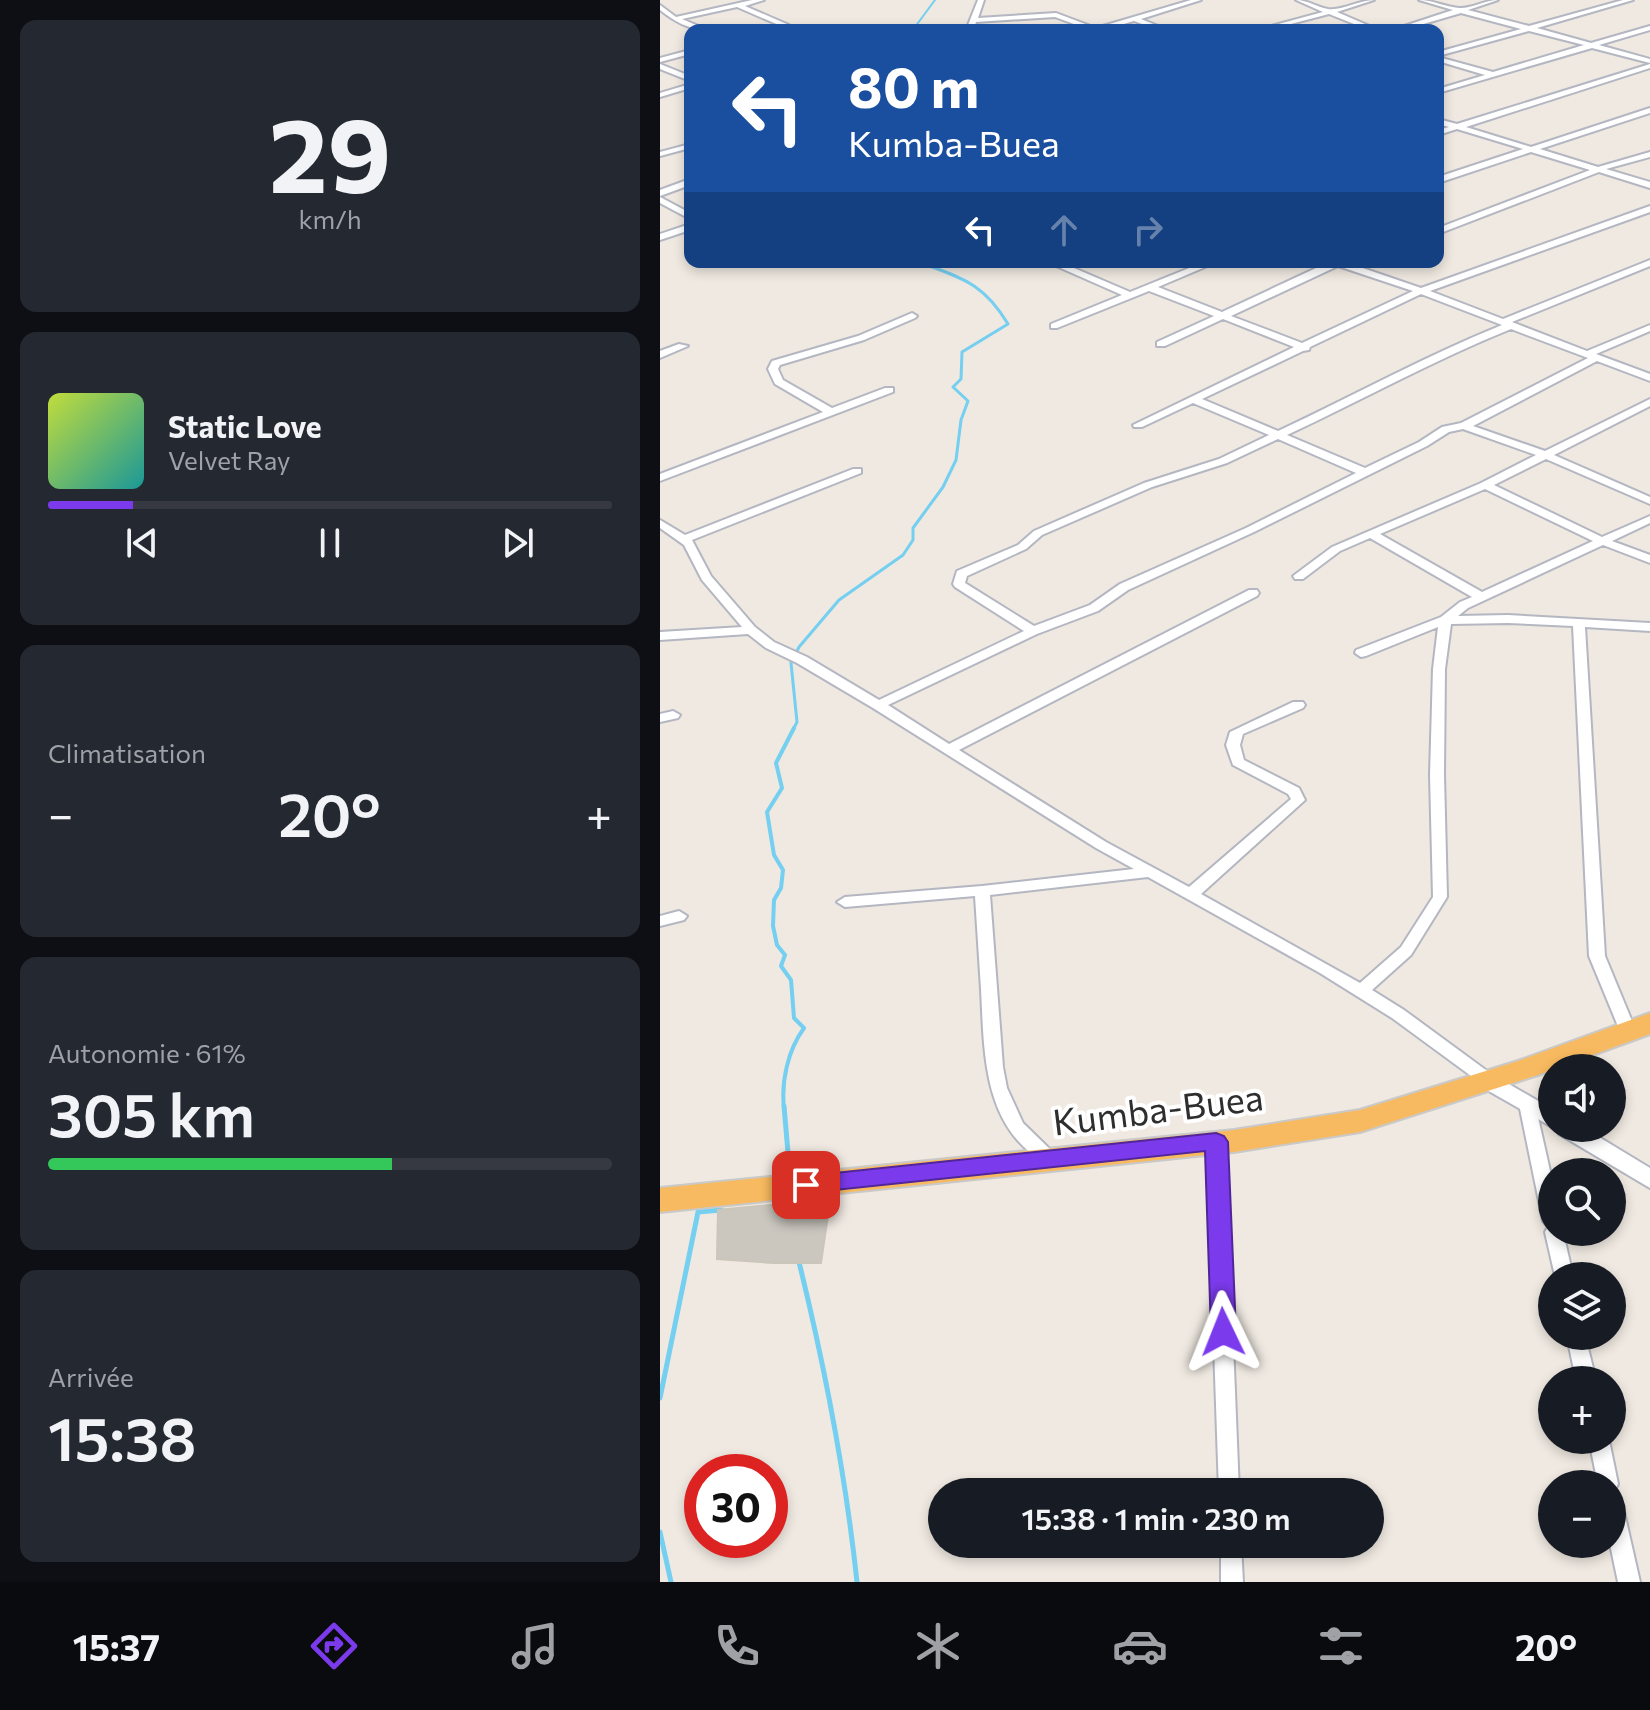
<!DOCTYPE html>
<html lang="fr">
<meta charset="utf-8">
<style>
:root{--surface:#171b24;--page:#242831;--text:#f1f3f6;--muted:#9ea1a6;--line:#363941;--accent:#7c3aed}
body{margin:0;font-family:Commissioner,sans-serif;background:var(--page);color:var(--text);height:100vh;display:flex;flex-direction:column;font-size:30px;white-space:nowrap}
*{box-sizing:border-box;margin:0}
p{font-size:26px;color:var(--muted)}
.icon{flex:none;width:44px;height:44px;fill:none;stroke:currentColor;stroke-width:2;stroke-linecap:round;stroke-linejoin:round}
.map{position:relative;flex:1;overflow:hidden}
.details{display:flex;flex-direction:column;gap:20px;padding:20px;background:#0d0f14;width:660px}
.details>*{flex:none}
.top-card{position:absolute;left:24px;top:24px;width:760px;height:244px;border-radius:16px;box-shadow:0 4px 12px #0003;background:#1a4fa0;color:#fff;overflow:hidden}
.tools{position:absolute;left:878px;top:1054px;display:grid;gap:16px}
.tools a{display:grid;place-items:center;width:88px;height:88px;border-radius:50%;background:var(--surface);box-shadow:0 4px 12px #0003;font-size:40px}
.speed{position:absolute;left:24px;top:1454px;display:flex;gap:16px;font-size:40px;font-weight:700;text-align:center}
.speed>*{display:grid;place-content:center;width:104px;height:104px;border-radius:50%;background:var(--surface);box-shadow:0 4px 12px #0003;line-height:1}
.speed .limit{border:12px solid #d22;background:#fff;color:#111}
.pin{position:absolute;display:grid;place-items:center;width:68px;height:68px;color:#fff;margin:-34px;border-radius:16px;box-shadow:0 4px 12px #0006}
.me{position:absolute;width:88px;margin:-44px;rotate:358deg;stroke-linejoin:round;filter:drop-shadow(0 0 6px #0008)}
.turn{display:flex;align-items:center;gap:28px;height:168px;padding:0 32px;font-size:36px}
.turn .icon{width:104px;height:104px;stroke-width:2.5}
.turn b{display:block;font-size:56px;line-height:68px}
.lanes{display:flex;align-items:center;height:76px;padding:0 32px;background:#0003;justify-content:center;gap:40px;direction:ltr}
.lanes .off{opacity:.35}
.big{font-size:60px;font-weight:600;line-height:1.1}
.details .card{flex:1;display:flex;flex-direction:column;justify-content:center;gap:12px;min-width:0;padding:0 28px;border-radius:16px;background:var(--page)}
.details .dial{align-items:center;gap:0}
.dial b{font-size:104px;line-height:1}
.song{display:flex;align-items:center;gap:24px}
.cover{width:96px;height:96px;border-radius:12px;background:linear-gradient(135deg,hsl(70 70% 55%),hsl(180 70% 35%))}
.played{height:8px;border-radius:4px;background:linear-gradient(90deg,var(--accent) 15%,var(--line) 15%)}
.keys{display:flex;justify-content:space-around;direction:ltr}
.heat{display:flex;justify-content:space-between;align-items:center;font-size:44px;direction:ltr}
.charge{height:12px;border-radius:6px;background:linear-gradient(90deg,#34c759 61%,var(--line) 0)}
.trip{position:absolute;left:268px;top:1478px;width:456px;height:80px;border-radius:40px;background:var(--surface);box-shadow:0 4px 12px #0003;font-weight:600;line-height:80px;text-align:center}
.dock{display:flex;height:128px;justify-content:space-around;align-items:center;background:#090b0e;color:var(--muted)}
.dock .icon{width:56px;height:56px}
.dock .selected{color:var(--accent)}
.dock b{font-size:36px;color:var(--text)}
main{display:flex;flex:1;min-height:0}
.map>svg:first-child{display:block}
.lines{fill:none;stroke-linecap:round;stroke-linejoin:round}
.stream-far3{stroke:#75cff0;stroke-width:2}
.stream-far2{stroke:#75cff0;stroke-width:3}
.stream-far1{stroke:#75cff0;stroke-width:4}
.stream{stroke:#75cff0;stroke-width:5}
.building{fill:#cbc7bf;stroke:#cbc5ba;stroke-width:2}
.minor-casing{stroke:#b4b7c1;stroke-width:4}
.tertiary-casing{stroke:#b4b7c1;stroke-width:4}
.trunk-casing{stroke:#c9c9c9;stroke-width:4}
.minor{fill:#fff;fill-rule:evenodd}
.tertiary{fill:#fff;fill-rule:evenodd}
.trunk{fill:#f8ba60;fill-rule:evenodd}
.route{fill:#7c3aed;stroke:#51269a;stroke-width:2}
.labels{text-anchor:middle;stroke-width:8;stroke-linejoin:round;paint-order:stroke}
.near-street-label{font-size:36px;fill:#2e2e2e;stroke:#fff}
</style>
<main>
<section class="details">
<div class="card dial"><b>29</b><p>km/h</p></div>
<div class="card">
<div class="song"><i class="cover"></i><div><b>Static Love</b><p>Velvet Ray</p></div></div>
<div class="played"></div>
<div class="keys"><svg class="icon" aria-label="previous" viewBox="0 0 24 24"><path d="M18 5L8 12l10 7zM5 5v14"/></svg><svg class="icon" aria-label="pause" viewBox="0 0 24 24"><path d="M8 5v14M16 5v14"/></svg><svg class="icon" aria-label="next" viewBox="0 0 24 24"><path d="M6 5l10 7-10 7zM19 5v14"/></svg></div>
</div>
<div class="card"><p>Climatisation</p>
<div class="heat"><a>−</a><b class="big">20°</b><a>+</a></div>
</div>
<div class="card"><p>Autonomie · 61%</p><b class="big">305 km</b><div class="charge"></div></div>
<div class="card"><p>Arrivée</p><b class="big">15:38</b></div>
</section>
<div class="map">
<svg width="990" height="1582" viewBox="0 0 990 1582">
<rect width="100%" height="100%" fill="#efe9e1"/>
<g class="lines">
<polyline class="stream-far3" points="248,30 255,27 275,0"/>
<path class="stream-far2" d="M133,730L137,722L131,663L139,647L179,600L243,555L253,540V528L283,487L296,460L301,420L308,401L293,387L301,379L302,352L348,324C323,282 301,278 259,262"/>
<path class="stream-far1" d="M124,1108C121,1081 128,1050 144,1028L134,1018L131,980L121,966L125,955L117,945L113,926L114,900L121,888L123,870L114,855L107,812L122,788L116,763L134,728"/>
<g class="stream">
<polyline points="124,1106 130,1176"/>
<path d="M138,1258C165,1367 185,1470 197,1582"/>
<polyline points="0,1398 38,1212 61,1210"/>
<polyline points="0,1532 11,1582"/>
</g>
</g>
<polygon class="building" points="141,1202 168,1215 161,1263 113,1263 57,1259 58,1210"/>
<g class="lines">
<g class="minor-casing">
<g id="minor">
<path d="M92,0H104L85,6L129,25V27L113,30L121,26L77,7L22,19L48,30C29,30 14,21 0,10V5L16,17Z"/>
<polygon points="318,0 324,0 318,18 396,13 436,28 531,0 541,0 481,19 508,30 498,30 474,21 443,30 430,30 395,17 316,22 314,30 306,30"/>
<path d="M636,0C648,0 656,7 668,9C682,11 699,0 714,0L677,12L719,30H709L669,14L608,30H596L663,12Z"/>
<path d="M759,0C773,0 785,7 799,8C811,9 825,0 838,0L808,10L869,26L963,0H973L877,28L931,43L990,26V30L939,45L990,59V63L932,48L778,93V89L825,75L778,61V57L833,72L924,45L869,31L778,56V52L861,29L801,13L743,30H732L793,10Z"/>
<polygon points="30,50 30,54 0,62 0,58"/>
<polygon points="0,64 30,76 30,81 0,69"/>
<polygon points="990,64 990,68 806,127 871,147 990,108 990,113 880,149 938,167 990,152 990,157 946,169 990,182 990,188 939,172 778,234 778,228 930,170 871,152 778,183 778,177 863,149 797,129 778,135 778,130 789,127 778,124 778,119 797,124"/>
<polygon points="30,84 30,88 0,97 0,93"/>
<polygon points="30,144 30,148 0,156 0,152"/>
<polygon points="30,179 30,185 0,196 0,190"/>
<polygon points="0,197 30,213 30,219 0,203"/>
<path d="M990,206V212L770,291L843,319L990,260V266L852,322L927,351L990,325V331L936,354L990,374V381L937,361L813,426L885,451L990,399V406L894,455L990,497V504L886,459L834,485L942,537L990,516V523L952,541L990,555V563L943,545L808,608L798,616L848,615L990,623V631L925,627L945,956L976,1031L974,1035H962L960,1031L929,956L913,626L848,623L791,624L785,669L784,775L787,897L751,955L712,990L744,1010L834,1076L836,1080L834,1084L828,1086L822,1084L732,1018L660,973L488,877L330,895L343,1067L347,1088L363,1123L401,1160L398,1165C387,1168 380,1160 372,1154C322,1115 324,1045 321,989C319,958 317,927 315,896L185,907L177,902L185,897L322,886L474,869L436,848L213,708L137,663L106,648L88,634L0,640V632L82,627L42,580L24,545L0,528V520L25,535L193,469H201V473L32,540L51,576L95,627L114,642L147,657L219,700L364,631L295,587L293,584L297,571L358,545L374,531L484,483L559,459L609,435L533,403L482,427H474L473,425L634,347L563,319L505,346H497V342L554,316L489,291L397,328H391V324L462,295L387,262H400L470,292L544,262H557L498,287L562,312L669,262H685L761,288ZM678,266L753,291L642,343L571,316ZM761,294L842,325C765,356 693,396 618,431L542,399L643,351L649,350L650,347ZM851,329L928,358L801,423L782,427L759,442L705,468L627,435C702,400 774,360 851,329ZM803,429L876,455L821,483L672,547L633,576L635,579H643L680,551L710,538L812,597L800,602L781,617L696,650L695,653L701,657L706,656L778,627L773,669L770,775L773,897L741,947L700,983L541,894L645,800L639,788L584,760L580,745L583,734L643,708L645,705L643,702H633L570,732L566,745L573,765L628,794L631,799L529,887L446,842L299,750L597,596L599,593L597,590H589L289,744L228,705L377,634L438,611L468,590L594,532L767,446L789,432ZM618,439L696,473L586,528L460,584L430,605L374,626L305,583L307,576L366,549L382,535L492,487L567,463ZM825,489L933,541L822,592L720,534Z"/>
<polygon points="30,224 30,230 0,240 0,234"/>
<polygon points="252,313 257,316 255,318 204,340 120,365 118,369 123,380 172,408 225,388 233,388 233,392 0,481 0,474 163,412 115,384 108,369 112,361 198,336"/>
<polygon points="19,344 28,346 0,358 0,351"/>
<polygon points="13,711 20,715 18,718 0,722 0,714"/>
<polygon points="19,911 27,916 24,920 0,926 0,916"/>
<polygon points="867,1098 873,1100 875,1104 892,1180 892,1232 903,1232 913,1276 895,1276 885,1232 888,1227 883,1221 859,1104 861,1100"/>
<polygon points="556,1135 562,1137 565,1142 579,1492 559,1492 547,1142 550,1137"/>
<polygon points="907,1336 925,1336 936,1380 916,1380"/>
<polygon points="929,1440 949,1440 958,1484 955,1490 952,1492 952,1484 938,1484"/>
<polygon points="952,1494 959,1496 962,1503 980,1582 958,1582 950,1544"/>
<polygon points="561,1544 581,1544 583,1582 561,1582"/>
</g>
</g>
<g class="tertiary-casing">
<g id="tertiary">
<polygon points="828,1072 892,1109 892,1127 820,1086 817,1080 820,1074"/>
<polygon points="896,1128 924,1128 990,1168 990,1188 899,1134"/>
</g>
</g>
<g class="trunk-casing">
<polygon id="trunk" points="990,1013 990,1034 878,1075 700,1132 574,1152 0,1212 0,1188 574,1130 700,1110 858,1061"/>
</g>
<use href="#minor" class="minor"/>
<use href="#tertiary" class="tertiary"/>
<use href="#trunk" class="trunk"/>
</g>
<polygon class="route" points="556,1133 564,1136 568,1142 576,1332 572,1339 563,1342 554,1339 551,1332 545,1151 146,1193 138,1191 135,1185 138,1178 146,1176"/>
<g class="labels">
<g class="near-street-label">
<text transform="translate(498 1110) rotate(-7)" y="13">Kumba-Buea</text>
</g>
</g>
</svg>
<div class="tools">
<a><svg class="icon" aria-label="sound" viewBox="0 0 24 24"><path d="M4 9h4l5-4v14l-5-4H4zM17 9q2 3 0 6"/></svg></a>
<a><svg class="icon" aria-label="search" viewBox="0 0 24 24"><circle cx="10" cy="10" r="6"/><path d="M15 15l6 6"/></svg></a>
<a><svg class="icon" aria-label="layers" viewBox="0 0 24 24"><path d="M12 4l9 5-9 5-9-5zM3 14l9 5 9-5"/></svg></a>
<a>+</a>
<a>−</a>
</div>
<div class="speed"><div class="limit">30</div></div>
<div class="pin" style="left:146px;top:1185px;background:#d93025"><svg class="icon" aria-label="arrive" viewBox="0 0 24 24"><path d="M6 21V4h12l-3 4 3 4H6"/></svg></div>
<svg class="me" style="left:563px;top:1332px" viewBox="-20 -20 40 40"><path d="M0-17L14 15 0 8-14 15z" fill="#7c3aed" stroke="#fff" stroke-width="4"/></svg>
<div class="trip">15:38 · 1 min · 230 m</div>
<div class="top-card">
<div class="turn"><svg class="icon" aria-label="left" viewBox="0 0 24 24"><path d="M17 20v-9H6M10 6l-5 5 5 5"/></svg><div><b>80 m</b>Kumba-Buea</div></div>
<div class="lanes"><svg class="icon" aria-label="left" viewBox="0 0 24 24"><path d="M17 20v-9H6M10 6l-5 5 5 5"/></svg><svg class="icon off" aria-label="ahead" viewBox="0 0 24 24"><path d="M12 20V5M6 11l6-6 6 6"/></svg><svg class="icon off" aria-label="right" viewBox="0 0 24 24"><path d="M7 20v-9h11M14 6l5 5-5 5"/></svg></div>
</div>
</div>
</main>
<nav class="dock">
<b>15:37</b>
<svg class="icon selected" aria-label="directions" viewBox="0 0 24 24"><path d="M12 3l9 9-9 9-9-9zM9 14v-3h6M13 9l2 2-2 2"/></svg>
<svg class="icon" aria-label="music" viewBox="0 0 24 24"><path d="M9 18V5l10-2v13"/><circle cx="6" cy="18" r="3"/><circle cx="16" cy="16" r="3"/></svg>
<svg class="icon" aria-label="phone" viewBox="0 0 24 24"><path d="M5 4h4l2 5-3 2q2 4 5 5l2-3 5 2v4C11 20 4 13 5 4z"/></svg>
<svg class="icon" aria-label="climate" viewBox="0 0 24 24"><path d="M12 3v18M4 7l16 10M4 17L20 7"/></svg>
<svg class="icon" aria-label="car" viewBox="0 0 24 24"><path d="M5 17H2v-5l4-1 3-4h7l3 4 3 1v5h-3M9 17h6M6 11h13"/><circle cx="7" cy="17" r="2"/><circle cx="17" cy="17" r="2"/></svg>
<svg class="icon" aria-label="filters" viewBox="0 0 24 24"><path d="M4 7h16M4 17h16"/><circle cx="9" cy="7" r="2"/><circle cx="15" cy="17" r="2"/></svg>
<b>20°</b>
</nav>
